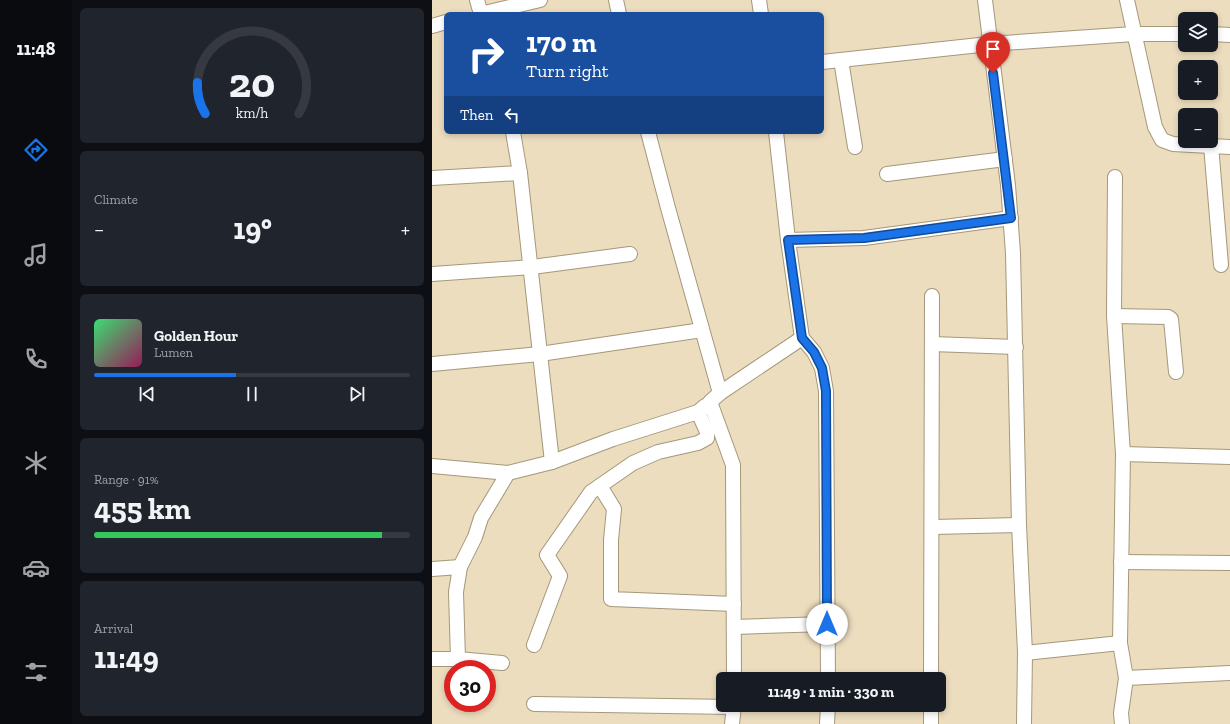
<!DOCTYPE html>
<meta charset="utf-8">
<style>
:root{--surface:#171b24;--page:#20242c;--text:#f1f3f6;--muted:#9ea1a6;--line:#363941;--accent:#1a73e8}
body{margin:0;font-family:"Zilla Slab",serif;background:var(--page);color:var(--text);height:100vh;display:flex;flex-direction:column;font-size:15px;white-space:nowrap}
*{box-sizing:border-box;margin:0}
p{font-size:13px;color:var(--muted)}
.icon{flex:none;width:22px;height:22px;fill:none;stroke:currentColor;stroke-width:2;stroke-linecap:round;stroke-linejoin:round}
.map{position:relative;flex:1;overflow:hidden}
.details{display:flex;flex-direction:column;gap:8px;padding:8px;background:#0d0f14;width:360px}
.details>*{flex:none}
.hud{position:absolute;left:12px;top:12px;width:380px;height:122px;border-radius:6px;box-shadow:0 2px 6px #0003;background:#1a4fa0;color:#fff;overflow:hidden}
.fabs{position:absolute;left:746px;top:12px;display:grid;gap:8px}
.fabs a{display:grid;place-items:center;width:40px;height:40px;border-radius:6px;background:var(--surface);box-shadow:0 2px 6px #0003;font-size:20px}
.speed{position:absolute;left:12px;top:660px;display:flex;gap:8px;font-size:20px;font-weight:700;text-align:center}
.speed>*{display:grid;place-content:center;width:52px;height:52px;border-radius:50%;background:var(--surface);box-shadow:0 2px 6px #0003;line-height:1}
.speed .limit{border:6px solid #d22;background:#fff;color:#111}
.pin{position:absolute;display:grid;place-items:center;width:34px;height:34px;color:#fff;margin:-41px -17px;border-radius:50% 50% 50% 0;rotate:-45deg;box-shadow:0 0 4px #0007}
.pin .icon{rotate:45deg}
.me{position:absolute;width:44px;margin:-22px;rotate:0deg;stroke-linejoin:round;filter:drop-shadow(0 0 3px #0008)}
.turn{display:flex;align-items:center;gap:14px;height:84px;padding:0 16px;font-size:18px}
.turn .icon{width:52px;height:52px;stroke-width:2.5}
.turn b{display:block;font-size:28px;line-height:34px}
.then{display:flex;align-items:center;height:38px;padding:0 16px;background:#0003;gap:8px;font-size:15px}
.big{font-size:30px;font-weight:700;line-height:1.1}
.details .card{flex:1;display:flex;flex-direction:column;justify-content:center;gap:6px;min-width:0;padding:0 14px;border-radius:6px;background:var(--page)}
.details .dial{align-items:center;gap:0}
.dial svg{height:104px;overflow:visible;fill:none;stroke:var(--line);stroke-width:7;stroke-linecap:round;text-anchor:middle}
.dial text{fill:var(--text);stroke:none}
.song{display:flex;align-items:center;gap:12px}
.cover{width:48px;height:48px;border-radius:6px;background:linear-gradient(135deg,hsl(140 70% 55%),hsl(330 70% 35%))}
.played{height:4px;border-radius:2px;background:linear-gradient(90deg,var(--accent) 45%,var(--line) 45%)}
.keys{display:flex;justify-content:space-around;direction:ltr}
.heat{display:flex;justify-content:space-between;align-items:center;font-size:22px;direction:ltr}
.charge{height:6px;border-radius:3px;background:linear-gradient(90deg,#34c759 91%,var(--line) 0)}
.trip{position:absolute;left:284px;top:672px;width:230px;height:40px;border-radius:6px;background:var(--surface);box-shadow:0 2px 6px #0003;font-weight:700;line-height:40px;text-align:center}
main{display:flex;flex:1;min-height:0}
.dock{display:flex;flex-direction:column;width:72px;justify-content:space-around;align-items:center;background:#090b0e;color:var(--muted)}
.dock .icon{width:28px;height:28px}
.dock .on{color:var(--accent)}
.dock b{font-size:18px;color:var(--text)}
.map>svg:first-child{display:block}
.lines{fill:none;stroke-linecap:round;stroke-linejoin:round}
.minor-casing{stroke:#a5977a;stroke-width:16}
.minor{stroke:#fff;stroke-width:14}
.route-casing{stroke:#114b97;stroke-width:10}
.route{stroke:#1a73e8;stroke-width:7}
</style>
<main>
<nav class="dock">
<b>11:48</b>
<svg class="icon on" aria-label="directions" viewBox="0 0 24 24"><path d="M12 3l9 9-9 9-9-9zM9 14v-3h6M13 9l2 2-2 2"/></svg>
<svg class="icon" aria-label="music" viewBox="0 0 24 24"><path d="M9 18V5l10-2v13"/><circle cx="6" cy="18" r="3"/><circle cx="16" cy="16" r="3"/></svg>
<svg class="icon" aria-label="phone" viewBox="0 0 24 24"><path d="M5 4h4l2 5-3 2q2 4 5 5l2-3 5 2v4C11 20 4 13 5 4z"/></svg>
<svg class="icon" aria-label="climate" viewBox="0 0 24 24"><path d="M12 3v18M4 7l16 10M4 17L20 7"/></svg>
<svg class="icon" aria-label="car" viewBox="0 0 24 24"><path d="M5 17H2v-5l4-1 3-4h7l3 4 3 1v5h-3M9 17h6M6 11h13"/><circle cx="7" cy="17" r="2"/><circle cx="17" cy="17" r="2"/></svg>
<svg class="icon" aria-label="filters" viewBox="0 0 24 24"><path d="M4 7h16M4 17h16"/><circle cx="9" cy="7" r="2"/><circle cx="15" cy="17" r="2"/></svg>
</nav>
<section class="details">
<div class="card dial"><svg viewBox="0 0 100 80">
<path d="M14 69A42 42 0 1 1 86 69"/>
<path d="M14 69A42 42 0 0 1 8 45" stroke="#1a73e8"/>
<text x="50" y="56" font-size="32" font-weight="700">20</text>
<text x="50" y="72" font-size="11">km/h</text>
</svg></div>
<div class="card"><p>Climate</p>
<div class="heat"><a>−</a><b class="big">19°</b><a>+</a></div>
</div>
<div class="card">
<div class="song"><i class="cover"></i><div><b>Golden Hour</b><p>Lumen</p></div></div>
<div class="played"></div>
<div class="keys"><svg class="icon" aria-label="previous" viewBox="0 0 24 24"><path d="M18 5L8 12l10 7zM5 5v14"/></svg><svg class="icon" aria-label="pause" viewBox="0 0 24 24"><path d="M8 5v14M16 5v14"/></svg><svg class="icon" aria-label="next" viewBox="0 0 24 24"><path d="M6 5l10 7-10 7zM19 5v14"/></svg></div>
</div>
<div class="card"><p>Range · 91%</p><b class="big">455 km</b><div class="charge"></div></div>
<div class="card"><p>Arrival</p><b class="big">11:49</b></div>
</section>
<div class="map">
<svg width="798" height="724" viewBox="0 0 798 724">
<rect width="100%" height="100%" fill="#edddbf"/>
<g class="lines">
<g class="minor-casing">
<g id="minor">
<polyline points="45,0 49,14"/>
<polyline points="184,0 187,14"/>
<polyline points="327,0 329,14"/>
<polyline points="553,0 576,185 581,253 587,525 593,653 592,724"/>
<polyline points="695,0 723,127 730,140 741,144 798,147"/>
<polyline points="48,14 108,0"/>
<polyline points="0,26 14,22"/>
<polyline points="779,34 798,35"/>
<polyline points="409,60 423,147"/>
<polyline points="390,62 557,44 702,34 753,34"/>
<polyline points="81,132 88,173 120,462"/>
<polyline points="216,132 236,208 288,393"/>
<polyline points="344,132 356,240 370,338 382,352 390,368 394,391 396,679"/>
<polyline points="779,145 789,265"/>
<polyline points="455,174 573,159"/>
<polyline points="683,177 682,316 691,454 688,643 694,678 689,713 690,724"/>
<polyline points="0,178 88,173"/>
<polyline points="356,240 432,238 579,218"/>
<polyline points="0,274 100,267 198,254"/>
<polyline points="682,316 736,317 739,319 744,372"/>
<polyline points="500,344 584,347"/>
<polyline points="0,364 108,354 270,330"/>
<polyline points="691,454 798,457"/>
<polyline points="0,466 76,473 120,462 181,439 266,412 273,406"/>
<polyline points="168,486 182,509 179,540 179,599 302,604"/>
<polyline points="501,527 587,525"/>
<polyline points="689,562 798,563"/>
<polyline points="0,569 28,567"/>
<polyline points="302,627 395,624"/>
<polyline points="102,645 128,576 115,555 159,492 201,463 226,452 266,443 275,438 275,432 266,412"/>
<polyline points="593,653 688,643"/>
<polyline points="0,659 26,659 70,663"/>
<polyline points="26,659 24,592 28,567 43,537 49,518 76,473"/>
<polyline points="694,678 798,673"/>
<polyline points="302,679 301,465 278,402 288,393 370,338"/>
<polyline points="499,679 500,296"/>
<polyline points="102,704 302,707"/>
<polyline points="300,724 302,705"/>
<polyline points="395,724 396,705"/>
<polyline points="499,724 499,705"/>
</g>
</g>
<use href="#minor" class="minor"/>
</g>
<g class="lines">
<g class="route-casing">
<polyline id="route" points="395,624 394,391 390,368 382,352 370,338 356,240 432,238 579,218 561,73"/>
</g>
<use href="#route" class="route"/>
</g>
</svg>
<div class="fabs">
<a><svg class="icon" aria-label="layers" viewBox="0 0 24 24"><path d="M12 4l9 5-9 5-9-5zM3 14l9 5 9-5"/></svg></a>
<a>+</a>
<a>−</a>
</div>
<div class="speed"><div class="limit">30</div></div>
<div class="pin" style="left:561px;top:73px;background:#d93025"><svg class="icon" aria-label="arrive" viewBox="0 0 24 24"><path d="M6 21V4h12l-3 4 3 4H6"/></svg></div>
<svg class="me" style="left:395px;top:624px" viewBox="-20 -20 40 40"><circle r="19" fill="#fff"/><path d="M0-13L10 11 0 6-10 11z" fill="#1a73e8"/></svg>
<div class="trip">11:49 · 1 min · 330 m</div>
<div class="hud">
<div class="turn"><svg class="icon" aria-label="right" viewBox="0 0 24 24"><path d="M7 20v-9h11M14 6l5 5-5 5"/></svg><div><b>170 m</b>Turn right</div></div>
<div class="then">Then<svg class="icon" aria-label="left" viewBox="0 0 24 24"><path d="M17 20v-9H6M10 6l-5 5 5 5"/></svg></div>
</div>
</div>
</main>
